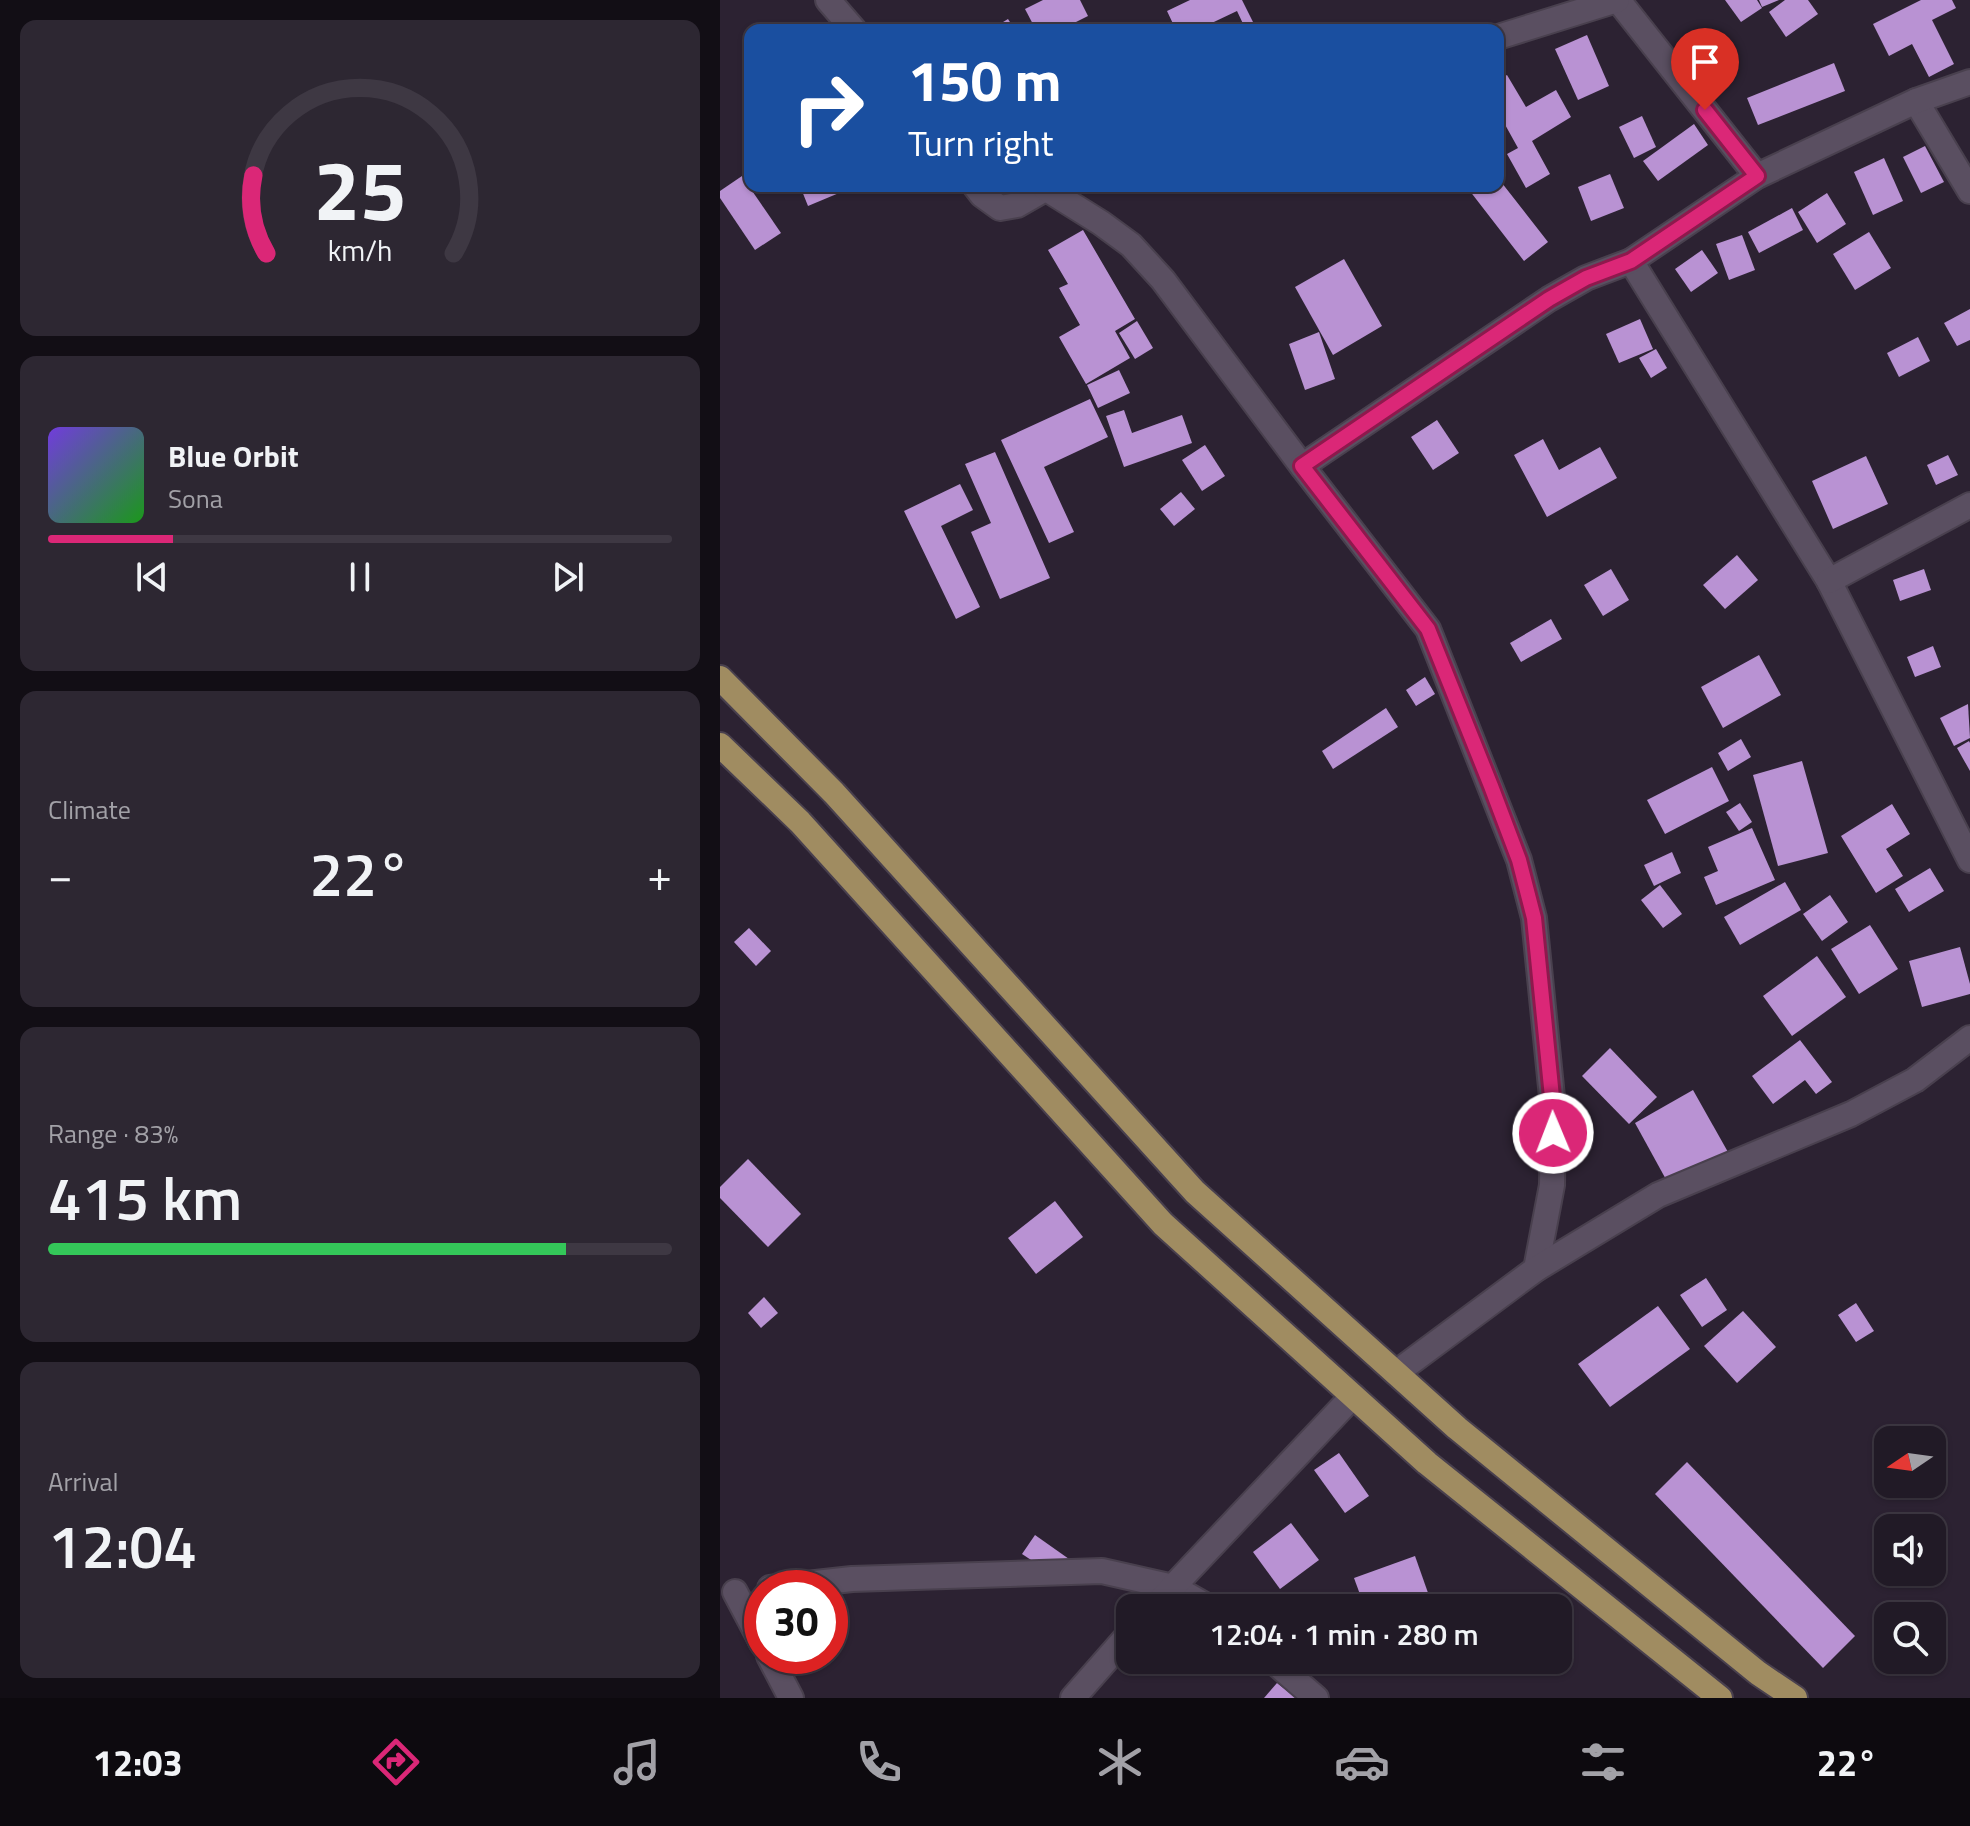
<!DOCTYPE html>
<meta charset="utf-8">
<style>
:root{--surface:#211a26;--page:#2d2732;--text:#f1f3f6;--muted:#a2a1a7;--line:#3e3843;--accent:#db2777}
body{margin:0;font-family:"Titillium Web",sans-serif;background:var(--page);color:var(--text);height:100vh;display:flex;flex-direction:column;font-size:30px;white-space:nowrap}
*{box-sizing:border-box;margin:0}
p{font-size:26px;color:var(--muted)}
.icon{flex:none;width:44px;height:44px;fill:none;stroke:currentColor;stroke-width:2;stroke-linecap:round;stroke-linejoin:round}
.map{position:relative;flex:1;overflow:hidden}
.drawer{display:flex;flex-direction:column;gap:20px;padding:20px;background:#120e15;width:720px}
.drawer>*{flex:none}
.guide{position:absolute;left:24px;top:24px;width:760px;height:168px;border-radius:16px;box-shadow:0 2px 6px #0004,0 0 0 2px var(--line);background:#1a4fa0;color:#fff;overflow:hidden}
.needle{width:52px;rotate:257deg}
.fabs{position:absolute;left:1154px;top:1426px;display:grid;gap:16px}
.fabs a{display:grid;place-items:center;width:72px;height:72px;border-radius:16px;background:var(--surface);box-shadow:0 2px 6px #0004,0 0 0 2px var(--line);font-size:40px}
.speed{position:absolute;left:24px;top:1570px;display:flex;gap:16px;font-size:40px;font-weight:700;text-align:center}
.speed>*{display:grid;place-content:center;width:104px;height:104px;border-radius:50%;background:var(--surface);box-shadow:0 2px 6px #0004,0 0 0 2px var(--line);line-height:1}
.speed .limit{border:12px solid #d22;background:#fff;color:#111}
.pin{position:absolute;display:grid;place-items:center;width:68px;height:68px;color:#fff;margin:-82px -34px;border-radius:50% 50% 50% 0;rotate:-45deg;box-shadow:0 0 8px #0007}
.pin .icon{rotate:45deg}
.me{position:absolute;width:88px;margin:-44px;rotate:359deg;stroke-linejoin:round;filter:drop-shadow(0 0 6px #0008)}
.turn{display:flex;align-items:center;gap:28px;height:168px;padding:0 32px;font-size:36px}
.turn .icon{width:104px;height:104px;stroke-width:2.5}
.turn b{display:block;font-size:56px;line-height:68px}
.big{font-size:60px;font-weight:600;line-height:1.1}
.drawer .card{flex:1;display:flex;flex-direction:column;justify-content:center;gap:12px;min-width:0;padding:0 28px;border-radius:16px;background:var(--page)}
.drawer .dial{align-items:center;gap:0}
.dial svg{height:208px;overflow:visible;fill:none;stroke:var(--line);stroke-width:7;stroke-linecap:round;text-anchor:middle}
.dial text{fill:var(--text);stroke:none}
.song{display:flex;align-items:center;gap:24px}
.cover{width:96px;height:96px;border-radius:12px;background:linear-gradient(135deg,hsl(260 70% 55%),hsl(120 70% 35%))}
.played{height:8px;border-radius:4px;background:linear-gradient(90deg,var(--accent) 20%,var(--line) 20%)}
.keys{display:flex;justify-content:space-around;direction:ltr}
.heat{display:flex;justify-content:space-between;align-items:center;font-size:44px;direction:ltr}
.charge{height:12px;border-radius:6px;background:linear-gradient(90deg,#34c759 83%,var(--line) 0)}
.trip{position:absolute;left:396px;top:1594px;width:456px;height:80px;border-radius:16px;background:var(--surface);box-shadow:0 2px 6px #0004,0 0 0 2px var(--line);font-weight:600;line-height:80px;text-align:center}
.tabs{display:flex;height:128px;justify-content:space-around;align-items:center;background:#0d0a0f;color:var(--muted)}
.tabs .icon{width:56px;height:56px}
.tabs .on{color:var(--accent)}
.tabs b{font-size:36px;color:var(--text)}
main{display:flex;flex:1;min-height:0}
.map>svg:first-child{display:block}
.building{fill:#b992d3}
.lines{fill:none;stroke-linecap:round;stroke-linejoin:round}
.minor-casing{stroke:#49404e;stroke-width:28}
.major-casing{stroke:#49404e;stroke-width:28}
.minor{stroke:#5a4f61;stroke-width:24}
.major{stroke:#a08c61;stroke-width:24}
.route-casing{stroke:#8e194d;stroke-width:20}
.route{stroke:#db2777;stroke-width:14}
</style>
<main>
<section class="drawer">
<div class="card dial"><svg viewBox="0 0 100 80">
<path d="M14 69A42 42 0 1 1 86 69"/>
<path d="M14 69A42 42 0 0 1 9 39" stroke="#db2777"/>
<text x="50" y="56" font-size="32" font-weight="700">25</text>
<text x="50" y="72" font-size="11">km/h</text>
</svg></div>
<div class="card">
<div class="song"><i class="cover"></i><div><b>Blue Orbit</b><p>Sona</p></div></div>
<div class="played"></div>
<div class="keys"><svg class="icon" aria-label="previous" viewBox="0 0 24 24"><path d="M18 5L8 12l10 7zM5 5v14"/></svg><svg class="icon" aria-label="pause" viewBox="0 0 24 24"><path d="M8 5v14M16 5v14"/></svg><svg class="icon" aria-label="next" viewBox="0 0 24 24"><path d="M6 5l10 7-10 7zM19 5v14"/></svg></div>
</div>
<div class="card"><p>Climate</p>
<div class="heat"><a>−</a><b class="big">22°</b><a>+</a></div>
</div>
<div class="card"><p>Range · 83%</p><b class="big">415 km</b><div class="charge"></div></div>
<div class="card"><p>Arrival</p><b class="big">12:04</b></div>
</section>
<div class="map">
<svg width="1250" height="1698" viewBox="0 0 1250 1698">
<rect width="100%" height="100%" fill="#2c2232"/>
<g class="building">
<polygon points="323,0 360,0 368,16 340,30 316,30 305,9"/>
<polygon points="470,0 522,0 537,30 526,30 517,11 477,30 456,30 447,11"/>
<polygon points="1005,0 1037,0 1042,8 1021,22"/>
<polygon points="1039,0 1059,0 1042,7"/>
<polygon points="1065,0 1088,0 1098,14 1066,37 1049,12"/>
<polygon points="1201,0 1232,0 1236,8 1212,20 1234,64 1209,77 1192,44 1169,56 1153,24"/>
<polygon points="288,19 295,30 270,30"/>
<polygon points="867,35 889,86 858,100 835,49"/>
<polygon points="1114,63 1125,91 1038,125 1027,98"/>
<polygon points="787,75 806,107 836,90 851,117 812,141 830,174 806,188 787,154 798,148 778,112 778,80"/>
<polygon points="922,116 936,147 914,158 899,127"/>
<polygon points="974,124 988,145 938,181 923,161"/>
<polygon points="1205,146 1224,182 1201,193 1183,157"/>
<polygon points="1164,158 1183,201 1153,215 1134,172"/>
<polygon points="890,174 904,208 871,221 858,187"/>
<polygon points="22,176 61,233 35,250 0,198 0,191"/>
<polygon points="778,178 828,242 804,261 746,186 778,186"/>
<polygon points="80,186 116,186 119,193 88,206"/>
<polygon points="1107,193 1126,224 1097,243 1078,212"/>
<polygon points="1072,208 1083,230 1039,253 1028,232"/>
<polygon points="363,230 415,319 395,331 410,358 366,384 339,337 360,325 339,288 348,284 328,250"/>
<polygon points="1149,232 1171,268 1135,290 1113,254"/>
<polygon points="1022,235 1035,270 1009,280 996,244"/>
<polygon points="982,250 998,273 971,292 955,269"/>
<polygon points="624,259 662,326 613,355 575,287"/>
<polygon points="1250,309 1250,340 1237,346 1224,323"/>
<polygon points="920,319 933,349 899,363 886,334"/>
<polygon points="417,321 433,348 415,359 399,333"/>
<polygon points="599,332 615,379 585,390 569,344"/>
<polygon points="1198,337 1210,361 1179,377 1167,353"/>
<polygon points="936,349 947,368 931,378 919,358"/>
<polygon points="399,370 410,393 378,408 367,385"/>
<polygon points="370,399 388,437 324,467 354,532 329,543 281,440"/>
<polygon points="404,410 412,433 462,415 472,443 404,467 386,416"/>
<polygon points="717,420 739,453 713,470 691,437"/>
<polygon points="823,439 839,470 880,447 897,478 827,517 794,455"/>
<polygon points="485,445 505,476 482,491 462,460"/>
<polygon points="275,452 330,578 280,599 251,532 271,523 245,464"/>
<polygon points="1228,455 1238,475 1216,485 1207,465"/>
<polygon points="1146,456 1168,504 1113,529 1092,481"/>
<polygon points="240,484 253,510 221,526 260,607 236,619 184,511"/>
<polygon points="461,492 475,509 454,526 440,509"/>
<polygon points="1017,555 1038,580 1005,609 983,585"/>
<polygon points="891,569 909,600 883,616 864,585"/>
<polygon points="1204,569 1211,590 1180,601 1173,580"/>
<polygon points="831,619 842,639 801,662 790,643"/>
<polygon points="1213,646 1221,667 1195,677 1187,657"/>
<polygon points="1039,655 1061,695 1003,728 981,687"/>
<polygon points="705,677 715,694 696,706 686,690"/>
<polygon points="1248,704 1250,738 1234,746 1220,718"/>
<polygon points="666,708 678,727 613,769 602,751"/>
<polygon points="1021,739 1031,757 1008,771 998,753"/>
<polygon points="1249,741 1250,743 1250,771 1237,748"/>
<polygon points="1082,761 1108,853 1058,866 1033,775"/>
<polygon points="992,767 1009,801 945,834 927,800"/>
<polygon points="1020,803 1032,822 1019,831 1006,812"/>
<polygon points="1172,804 1190,834 1166,849 1183,876 1156,893 1121,836"/>
<polygon points="1032,828 1055,880 996,905 984,877 998,871 988,847"/>
<polygon points="952,852 961,873 934,886 924,865"/>
<polygon points="1210,868 1224,891 1189,912 1175,889"/>
<polygon points="1065,882 1081,910 1020,945 1004,917"/>
<polygon points="940,885 962,914 943,928 921,900"/>
<polygon points="1110,895 1128,922 1102,941 1083,914"/>
<polygon points="1150,925 1178,969 1139,994 1111,949"/>
<polygon points="29,928 51,951 36,966 14,942"/>
<polygon points="1240,947 1250,984 1250,994 1202,1007 1189,961"/>
<polygon points="1097,956 1126,997 1072,1036 1043,996"/>
<polygon points="1080,1040 1112,1082 1096,1094 1085,1080 1053,1104 1032,1076"/>
<polygon points="890,1048 937,1097 909,1124 862,1076"/>
<polygon points="973,1090 1013,1161 954,1194 915,1123"/>
<polygon points="28,1159 81,1214 48,1247 0,1198 0,1187"/>
<polygon points="335,1201 363,1237 316,1274 288,1238"/>
<polygon points="986,1278 1007,1310 982,1327 960,1295"/>
<polygon points="44,1297 58,1313 41,1328 28,1313"/>
<polygon points="1136,1303 1154,1331 1136,1342 1118,1315"/>
<polygon points="938,1306 970,1349 890,1407 858,1364"/>
<polygon points="1023,1311 1056,1347 1017,1383 984,1346"/>
<polygon points="619,1453 649,1496 625,1513 594,1470"/>
<polygon points="967,1462 1135,1636 1103,1668 935,1494"/>
<polygon points="571,1523 599,1560 560,1589 533,1552"/>
<polygon points="315,1535 349,1559 337,1577 302,1554"/>
<polygon points="695,1556 713,1607 645,1608 634,1578"/>
<polygon points="557,1683 576,1698 544,1698"/>
</g>
<g class="lines">
<g class="minor-casing">
<g id="minor">
<polyline points="108,0 134,30"/>
<polyline points="898,0 1037,176"/>
<polyline points="778,37 897,0"/>
<polyline points="1196,101 1250,191"/>
<polyline points="255,186 262,195 280,208 297,205 330,186"/>
<polyline points="325,188 381,223 411,245 443,280 582,466 708,629 799,860 814,918 833,1107 832,1185 816,1269"/>
<polyline points="911,261 1109,581 1250,860"/>
<polyline points="582,466 829,299 866,278 911,261 1037,176 1196,101 1250,82"/>
<polyline points="1109,581 1250,505"/>
<polyline points="676,1373 816,1269 938,1195 1131,1114 1195,1080 1250,1038"/>
<polyline points="50,1588 132,1579 382,1571 453,1587 490,1608"/>
<polyline points="15,1592 42,1643"/>
<polyline points="433,1608 633,1396"/>
<polyline points="49,1656 71,1698"/>
<polyline points="552,1660 596,1698"/>
<polyline points="353,1698 410,1633"/>
</g>
</g>
<g class="major-casing">
<g id="major">
<polyline points="0,678 114,793 475,1192 737,1428 1038,1673 1075,1698"/>
<polyline points="0,745 80,822 443,1224 707,1463 1000,1698"/>
</g>
</g>
<use href="#minor" class="minor"/>
<use href="#major" class="major"/>
</g>
<g class="lines">
<g class="route-casing">
<polyline id="route" points="833,1133 833,1107 814,918 799,860 771,786 708,629 582,466 829,299 866,278 911,261 1037,176 985,110"/>
</g>
<use href="#route" class="route"/>
</g>
</svg>
<div class="fabs">
<a><svg class="needle" viewBox="-14 -14 28 28"><path d="M0-13l5 13h-10z" fill="#e53935"/><path d="M0 13l5-13h-10z" fill="#a2a1a7"/></svg></a>
<a><svg class="icon" aria-label="sound" viewBox="0 0 24 24"><path d="M4 9h4l5-4v14l-5-4H4zM17 9q2 3 0 6"/></svg></a>
<a><svg class="icon" aria-label="search" viewBox="0 0 24 24"><circle cx="10" cy="10" r="6"/><path d="M15 15l6 6"/></svg></a>
</div>
<div class="speed"><div class="limit">30</div></div>
<div class="pin" style="left:985px;top:110px;background:#d93025"><svg class="icon" aria-label="arrive" viewBox="0 0 24 24"><path d="M6 21V4h12l-3 4 3 4H6"/></svg></div>
<svg class="me" style="left:833px;top:1133px" viewBox="-20 -20 40 40"><circle r="17" fill="#db2777" stroke="#fff" stroke-width="3"/><path d="M0-11L8 9 0 5-8 9z" fill="#fff"/></svg>
<div class="trip">12:04 · 1 min · 280 m</div>
<div class="guide">
<div class="turn"><svg class="icon" aria-label="right" viewBox="0 0 24 24"><path d="M7 20v-9h11M14 6l5 5-5 5"/></svg><div><b>150 m</b>Turn right</div></div>
</div>
</div>
</main>
<nav class="tabs">
<b>12:03</b>
<svg class="icon on" aria-label="directions" viewBox="0 0 24 24"><path d="M12 3l9 9-9 9-9-9zM9 14v-3h6M13 9l2 2-2 2"/></svg>
<svg class="icon" aria-label="music" viewBox="0 0 24 24"><path d="M9 18V5l10-2v13"/><circle cx="6" cy="18" r="3"/><circle cx="16" cy="16" r="3"/></svg>
<svg class="icon" aria-label="phone" viewBox="0 0 24 24"><path d="M5 4h4l2 5-3 2q2 4 5 5l2-3 5 2v4C11 20 4 13 5 4z"/></svg>
<svg class="icon" aria-label="climate" viewBox="0 0 24 24"><path d="M12 3v18M4 7l16 10M4 17L20 7"/></svg>
<svg class="icon" aria-label="car" viewBox="0 0 24 24"><path d="M5 17H2v-5l4-1 3-4h7l3 4 3 1v5h-3M9 17h6M6 11h13"/><circle cx="7" cy="17" r="2"/><circle cx="17" cy="17" r="2"/></svg>
<svg class="icon" aria-label="filters" viewBox="0 0 24 24"><path d="M4 7h16M4 17h16"/><circle cx="9" cy="7" r="2"/><circle cx="15" cy="17" r="2"/></svg>
<b>22°</b>
</nav>
